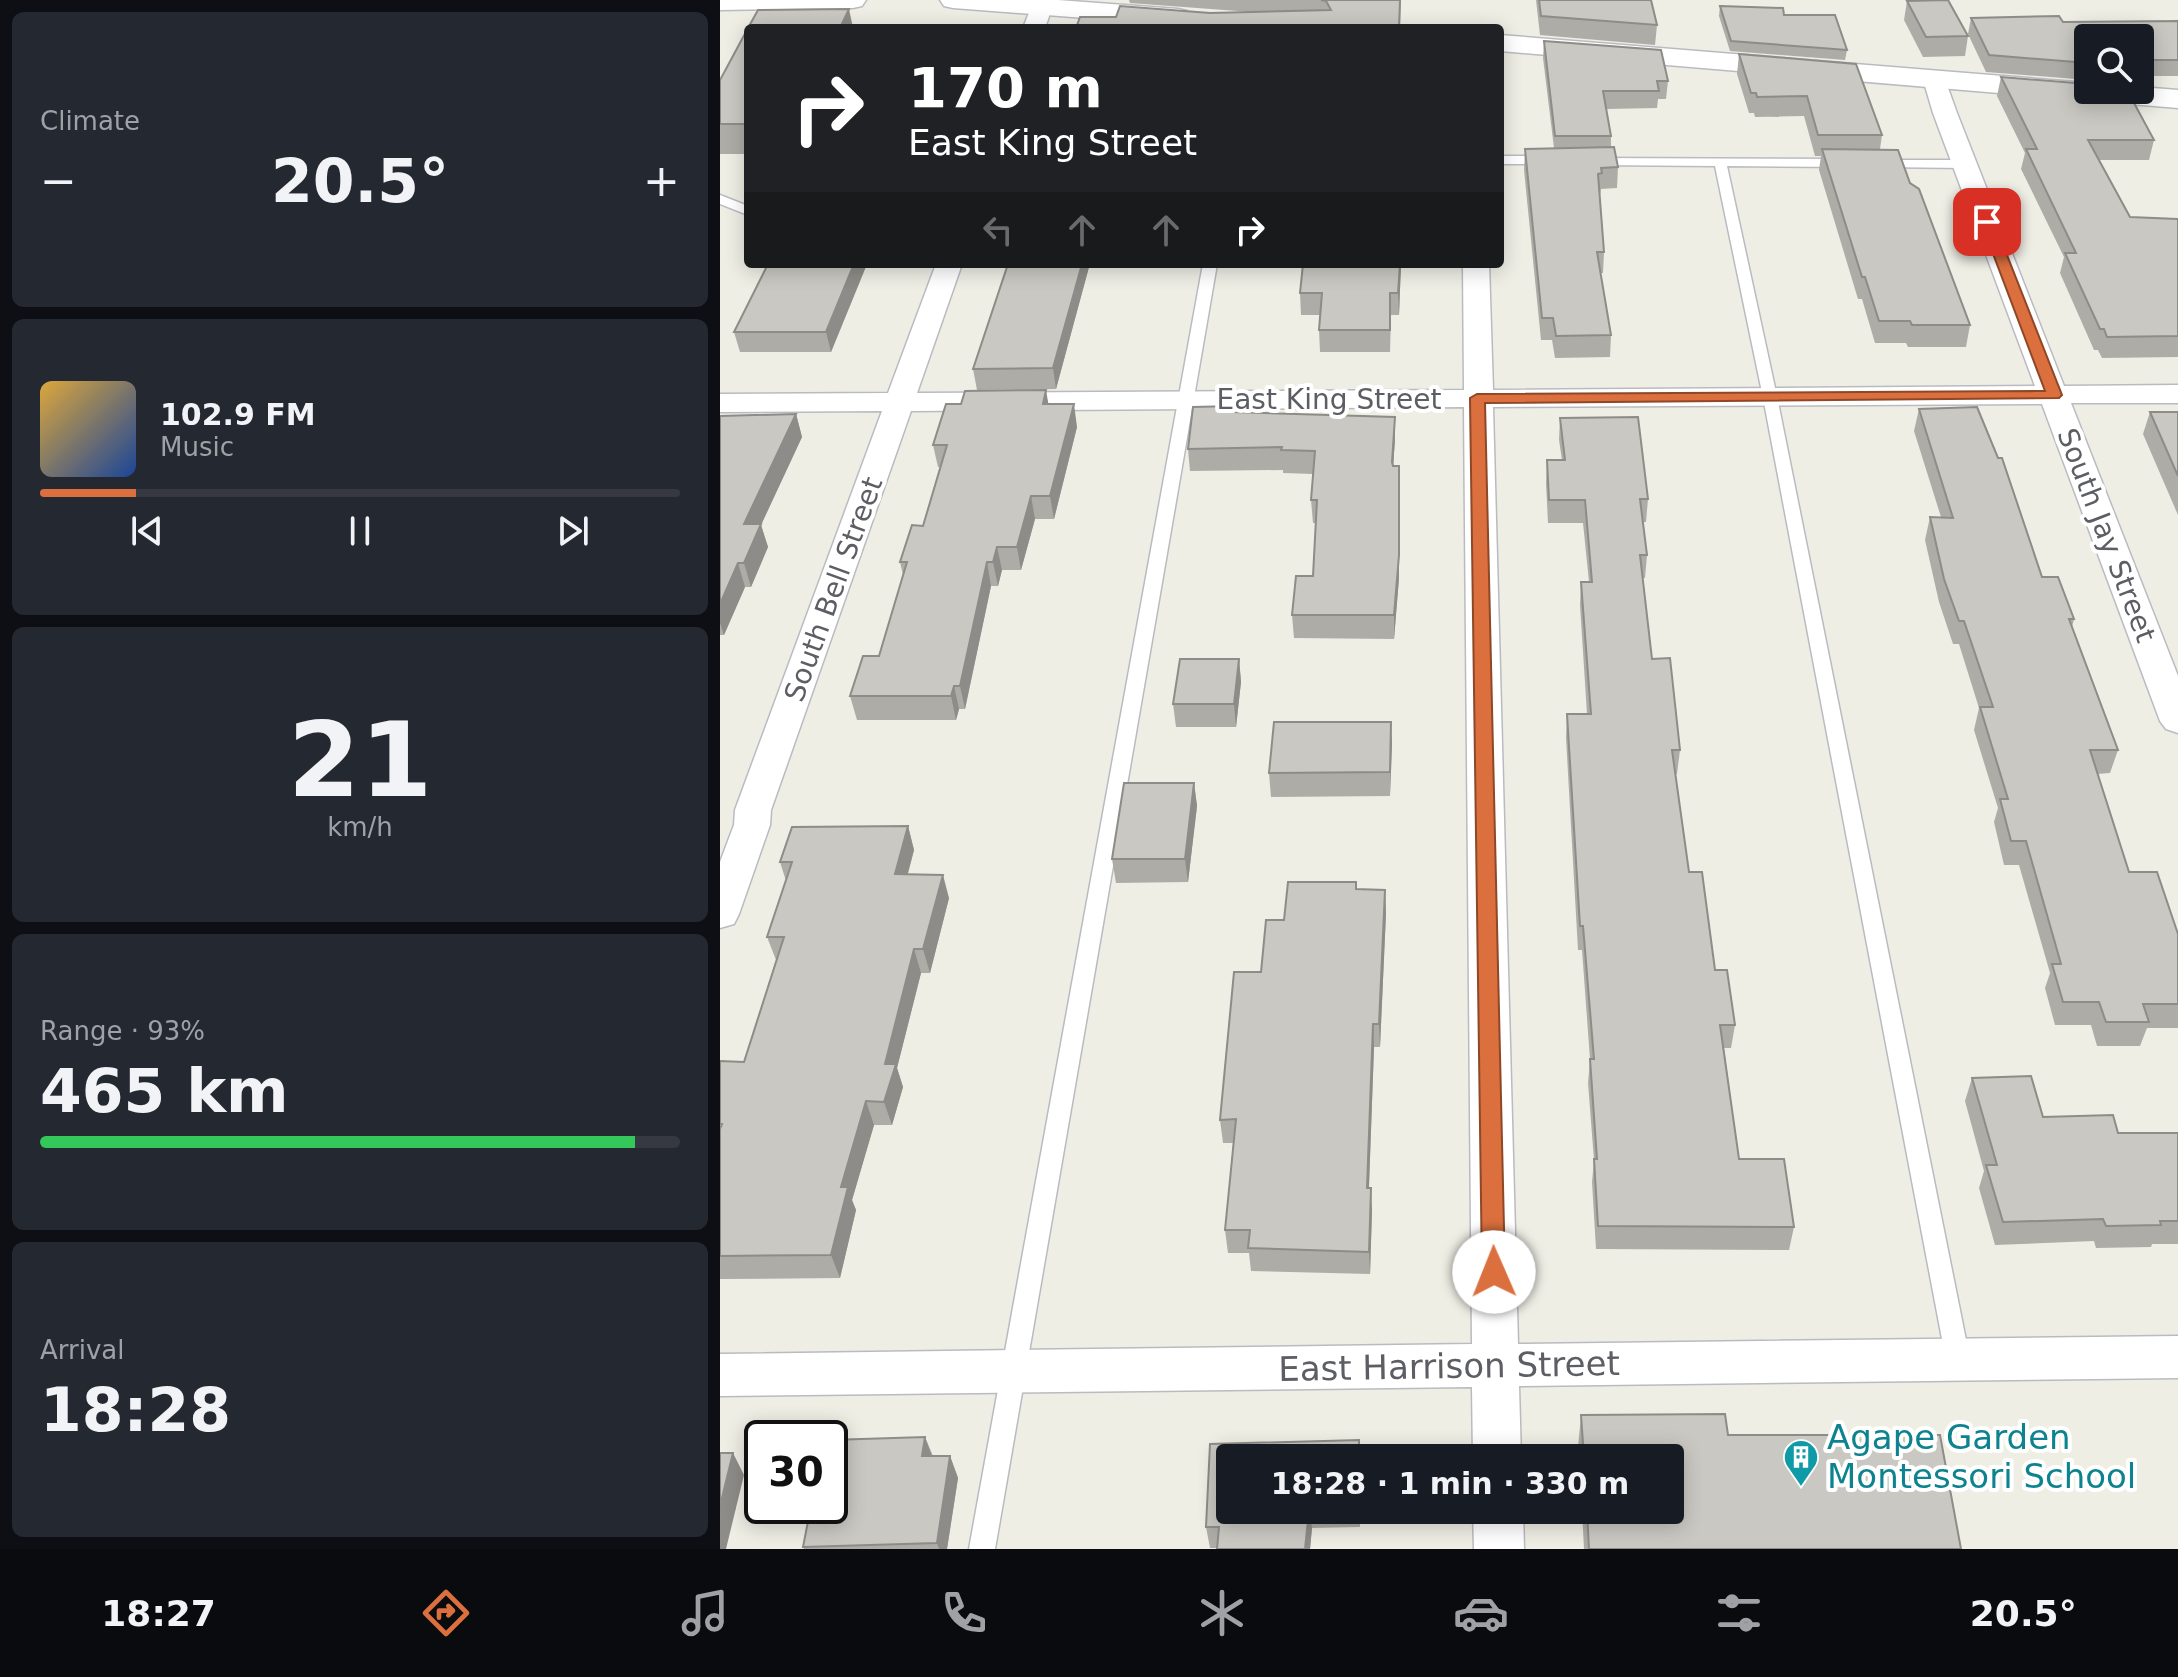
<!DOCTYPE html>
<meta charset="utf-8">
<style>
:root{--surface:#171b24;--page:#242831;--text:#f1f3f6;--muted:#9ea1a6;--line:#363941;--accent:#db6f3d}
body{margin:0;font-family:"DejaVu Sans",sans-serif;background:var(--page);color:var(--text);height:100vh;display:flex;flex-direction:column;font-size:30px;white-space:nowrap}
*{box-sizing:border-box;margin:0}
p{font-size:26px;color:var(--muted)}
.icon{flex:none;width:44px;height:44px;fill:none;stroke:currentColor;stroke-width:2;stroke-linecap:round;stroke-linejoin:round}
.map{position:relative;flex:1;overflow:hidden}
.side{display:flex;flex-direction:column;gap:12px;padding:12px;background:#0d0f14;width:720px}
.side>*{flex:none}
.banner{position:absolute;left:24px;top:24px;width:760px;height:244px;border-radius:8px;box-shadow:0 4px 20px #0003;background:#202124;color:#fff;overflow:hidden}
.fabs{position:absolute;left:1354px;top:24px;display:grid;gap:16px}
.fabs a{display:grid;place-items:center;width:80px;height:80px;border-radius:8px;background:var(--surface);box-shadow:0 4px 20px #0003;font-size:40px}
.speed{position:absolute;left:24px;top:1420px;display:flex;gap:16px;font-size:40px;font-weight:700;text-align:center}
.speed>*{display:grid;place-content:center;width:104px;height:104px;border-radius:50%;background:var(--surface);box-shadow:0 4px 20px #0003;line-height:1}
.speed .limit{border:4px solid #111;border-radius:12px;background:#fff;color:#111}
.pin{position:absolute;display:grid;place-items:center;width:68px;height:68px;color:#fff;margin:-34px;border-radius:16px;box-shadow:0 4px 12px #0006}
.me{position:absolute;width:88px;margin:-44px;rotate:359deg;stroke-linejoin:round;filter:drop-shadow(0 0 6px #0008)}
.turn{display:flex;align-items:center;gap:28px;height:168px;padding:0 32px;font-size:36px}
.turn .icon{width:104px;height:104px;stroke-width:2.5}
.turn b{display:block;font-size:56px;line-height:68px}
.lanes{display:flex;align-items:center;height:76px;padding:0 32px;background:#0003;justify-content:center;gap:40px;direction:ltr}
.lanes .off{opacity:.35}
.big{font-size:60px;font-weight:700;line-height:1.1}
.side .card{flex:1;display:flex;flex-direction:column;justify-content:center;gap:12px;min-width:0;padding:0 28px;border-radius:12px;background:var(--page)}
.side .dial{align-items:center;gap:0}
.dial b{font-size:104px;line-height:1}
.song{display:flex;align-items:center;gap:24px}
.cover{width:96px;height:96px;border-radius:12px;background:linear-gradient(135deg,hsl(40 70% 55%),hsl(220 70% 35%))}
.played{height:8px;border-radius:4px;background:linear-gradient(90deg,var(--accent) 15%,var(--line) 15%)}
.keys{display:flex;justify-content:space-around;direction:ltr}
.heat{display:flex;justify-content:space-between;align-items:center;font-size:44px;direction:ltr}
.charge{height:12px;border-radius:6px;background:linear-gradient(90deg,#34c759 93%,var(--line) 0)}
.trip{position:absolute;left:496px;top:1444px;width:468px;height:80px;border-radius:8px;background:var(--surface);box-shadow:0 4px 20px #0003;font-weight:700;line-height:80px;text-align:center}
.tab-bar{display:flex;height:128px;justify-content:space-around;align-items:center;background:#090b0e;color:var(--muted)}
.tab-bar .icon{width:56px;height:56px}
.tab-bar .selected{color:var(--accent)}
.tab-bar b{font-size:36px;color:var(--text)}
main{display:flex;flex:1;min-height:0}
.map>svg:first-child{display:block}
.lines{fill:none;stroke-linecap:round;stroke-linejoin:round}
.lane-casing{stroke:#babbc0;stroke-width:3}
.street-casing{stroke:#babbc0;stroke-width:3}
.secondary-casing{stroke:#babbc1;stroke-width:3}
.lane{fill:#fff;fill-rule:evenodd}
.street{fill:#fff;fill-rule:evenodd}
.secondary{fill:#fff;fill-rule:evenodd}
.wall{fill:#adaca7}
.shaded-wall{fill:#8d8c88}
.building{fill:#c9c8c2;stroke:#8d8c88;stroke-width:2}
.route{fill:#db6f3d;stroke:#8e4828;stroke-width:2}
.labels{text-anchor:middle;stroke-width:8;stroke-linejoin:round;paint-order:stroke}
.street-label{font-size:28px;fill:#5d5e64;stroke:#fff}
.near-street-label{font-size:34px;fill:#5d5e64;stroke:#fff}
.near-culture-label{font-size:34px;fill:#0d838f;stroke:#fff;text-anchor:start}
</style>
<main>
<section class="side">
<div class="card"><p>Climate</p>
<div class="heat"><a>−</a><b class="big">20.5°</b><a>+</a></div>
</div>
<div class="card">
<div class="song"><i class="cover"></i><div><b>102.9 FM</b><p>Music</p></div></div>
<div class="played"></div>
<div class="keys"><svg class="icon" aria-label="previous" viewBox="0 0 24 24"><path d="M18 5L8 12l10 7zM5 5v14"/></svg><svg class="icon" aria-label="pause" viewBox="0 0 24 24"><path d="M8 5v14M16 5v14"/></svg><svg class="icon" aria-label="next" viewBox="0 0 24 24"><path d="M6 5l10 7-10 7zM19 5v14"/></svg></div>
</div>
<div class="card dial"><b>21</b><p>km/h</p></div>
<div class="card"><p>Range · 93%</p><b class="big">465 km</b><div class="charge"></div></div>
<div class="card"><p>Arrival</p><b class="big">18:28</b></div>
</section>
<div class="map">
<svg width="1458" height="1549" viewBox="0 0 1458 1549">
<rect width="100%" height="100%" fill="#eeeee5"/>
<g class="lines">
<g class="lane-casing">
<g id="lane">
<polygon points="780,156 829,156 835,160 829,164 780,164"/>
<polygon points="871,158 1125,159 1131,163 1125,167 1007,166 1057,397 1250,1360 1246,1368 1238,1371 1230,1368 1226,1360 1043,397 995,166 875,165 871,164"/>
<polygon points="1155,160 1245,160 1251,164 1245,168 1159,167 1155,166"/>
<polygon points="0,195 28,206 28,215 0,204"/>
<polygon points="483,264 497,264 275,1549 249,1549"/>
</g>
</g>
<g class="street-casing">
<g id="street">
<polygon points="314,0 330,0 333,5 325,28 303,28"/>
<polygon points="1215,72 1223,74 1237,113 1344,386 1458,385 1458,403 1351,403 1458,676 1458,733 1446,729 1440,721 1322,404 773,407 798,1344 1458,1336 1458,1378 799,1386 801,1458 753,1458 752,1387 0,1396 0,1354 752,1344 744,407 191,411 51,810 50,825 19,914 14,924 0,928 0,862 14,825 15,810 162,411 0,412 0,394 168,393 216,264 242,264 197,393 744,390 743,264 769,264 773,390 1315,386 1213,113 1203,79 1207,74"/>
<polygon points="753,1510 803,1510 804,1549 754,1549"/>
</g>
</g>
<g class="secondary-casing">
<g id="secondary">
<polygon points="0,0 146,0 142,6 133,8 0,10"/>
<polygon points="220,0 338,0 458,9 467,11 471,17 467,23 458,25 233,8 224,6"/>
<polygon points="780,35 1368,83 1368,90 1420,90 1420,87 1458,90 1458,108 780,51"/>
</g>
</g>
<use href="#lane" class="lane"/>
<use href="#street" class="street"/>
<use href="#secondary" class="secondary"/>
</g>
<g class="wall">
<polygon points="409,0 681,0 680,28 356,28 396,17 531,12 410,3"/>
<polygon points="816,0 931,0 937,25 935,45 820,35"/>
<polygon points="1187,1 1248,36 1245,56 1203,57 1184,20"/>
<polygon points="1000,6 1064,15 1127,50 1125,60 1010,51 999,16"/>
<polygon points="1251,18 1343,22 1458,21 1458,76 1420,76 1420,38 1368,38 1368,80 1266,72 1248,34"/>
<polygon points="28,28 28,154 0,154 0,80"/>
<polygon points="824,41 948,81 946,99 938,99 937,108 886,109 891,136 891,147 898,167 897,188 881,189 880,195 884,252 883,273 880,273 891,335 890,357 835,358 832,340 821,340 804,170 805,149 834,148 823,58"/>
<polygon points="1019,54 1162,135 1160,149 1190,183 1250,325 1246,347 1188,347 1186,343 1155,343 1142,299 1138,299 1099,170 1101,156 1095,156 1084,116 1035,117 1034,113 1029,113 1017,74"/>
<polygon points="1281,77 1434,140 1429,160 1379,160 1410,217 1458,219 1458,357 1382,358 1378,350 1374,350 1340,273 1344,257 1301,169 1305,153 1277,96"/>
<polygon points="147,264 111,352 20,352 14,332"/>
<polygon points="288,264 377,264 376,267 369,267 336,389 257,390 253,369"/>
<polygon points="583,264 681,264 679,315 671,315 670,352 600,352 599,330 600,315 581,315 580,293"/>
<polygon points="328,404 357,427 334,519 315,519 301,570 282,570 278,586 271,586 245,709 239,709 236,720 137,720 130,696 159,656 183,575 180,562 203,526 220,467 218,467 213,445"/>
<polygon points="1199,409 1322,577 1354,619 1352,627 1398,750 1390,773 1377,774 1409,872 1458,934 1458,1028 1427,1028 1420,1046 1377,1046 1371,1025 1335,1025 1325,988 1330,973 1299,865 1284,865 1274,822 1278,808 1254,730 1259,708 1239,644 1233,644 1219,602 1205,540 1210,517 1221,517 1194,431"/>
<polygon points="515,412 675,417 675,439 673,466 679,578 674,639 574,638 572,615 593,576 596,523 593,523 591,500 593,474 563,473 563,470 470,471 468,449"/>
<polygon points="1430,412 1458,412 1458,515 1423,434"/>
<polygon points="76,414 82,437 41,525 48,547 31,587 25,587 4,635 0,635 0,416"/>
<polygon points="840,418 928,499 926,522 923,522 927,555 925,578 923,578 932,659 960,750 957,774 955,774 969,872 995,970 1015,1025 1011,1048 1004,1048 1019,1159 1074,1227 1069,1250 876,1249 872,1182 874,1160 868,1083 870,1059 862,950 858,950 846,738 847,714 867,714 860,605 861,582 869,582 863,523 828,523 826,483 827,460 842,460 839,440"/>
<polygon points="519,659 521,682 516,727 456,727 453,704"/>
<polygon points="671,722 670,796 551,797 549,773"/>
<polygon points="474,783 477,806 468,882 396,883 392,859"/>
<polygon points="188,826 194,850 188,874 229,898 210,973 201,973 177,1068 183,1087 172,1125 154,1125 132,1200 136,1210 120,1278 0,1279 0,1061 24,1062 56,960 47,937 66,881 60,862"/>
<polygon points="636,882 637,889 665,890 666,913 660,1047 654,1047 649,1188 652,1211 650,1274 531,1271 529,1253 508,1253 505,1230 513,1143 503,1143 500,1120 541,972 564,920"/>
<polygon points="1252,1078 1323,1117 1398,1133 1458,1133 1458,1244 1432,1244 1431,1247 1376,1248 1374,1241 1275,1245 1259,1188 1264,1171 1245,1101"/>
<polygon points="861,1415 1008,1435 1241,1549 864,1549 862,1510 950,1510 950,1458 859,1458 858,1447"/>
<polygon points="205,1437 213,1456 230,1456 238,1478 227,1549 84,1549 83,1547"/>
<polygon points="639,1440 640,1458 510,1458 510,1510 640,1510 640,1527 592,1528 590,1549 490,1548 486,1527 490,1444"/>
</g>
<g class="shaded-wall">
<polygon points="129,9 133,28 120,28"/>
<polygon points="134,264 147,264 111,352 106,332"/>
<polygon points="362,264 369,264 369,267 336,389 333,368"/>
<polygon points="680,264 681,264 679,315 678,293"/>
<polygon points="326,390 330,413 323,404"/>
<polygon points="354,404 357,427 334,519 330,496"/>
<polygon points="76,414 82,437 41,525 48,547 31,587 24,563 24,524"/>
<polygon points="675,417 675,439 672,485 672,462"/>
<polygon points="679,466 679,578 674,639 674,615"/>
<polygon points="311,496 315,519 301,570 297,547"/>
<polygon points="277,547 282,570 278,586 273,562"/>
<polygon points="267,562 271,586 245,709 240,686"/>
<polygon points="18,563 25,587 4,635 0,623 0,604"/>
<polygon points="519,659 521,682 516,727 514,704"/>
<polygon points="234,686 239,709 236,720 231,696"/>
<polygon points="671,722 672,745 670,796 670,772"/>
<polygon points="474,783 477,806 468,882 465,859"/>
<polygon points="188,826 194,850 181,898 175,874"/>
<polygon points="223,875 229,898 210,973 203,949"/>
<polygon points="665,890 666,913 660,1047 659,1024"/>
<polygon points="194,949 201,973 177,1068 183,1087 172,1125 164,1102 165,1064"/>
<polygon points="653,1024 654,1047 648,1211 647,1188"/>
<polygon points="146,1101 154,1125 132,1200 136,1210 120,1278 111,1255 121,1187"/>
<polygon points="651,1188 652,1211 650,1274 649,1252"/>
<polygon points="205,1437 213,1459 202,1456"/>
<polygon points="13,1453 24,1475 6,1549 0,1549 0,1506"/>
<polygon points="230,1456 238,1478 227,1549 219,1549 217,1543"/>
<polygon points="590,1510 592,1528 590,1549 585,1549"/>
</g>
<g class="building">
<polygon points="601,0 680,0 679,28 356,28 360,17 396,17 400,6 490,13 611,10 606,1"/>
<polygon points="819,0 931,0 937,25 821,16"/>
<polygon points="1228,0 1248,36 1206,37 1187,1"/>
<polygon points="1000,6 1063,8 1064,15 1115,15 1127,50 1011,41"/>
<polygon points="129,9 120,28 28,28 38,10"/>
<polygon points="1339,16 1343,22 1458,21 1458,60 1420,60 1420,38 1368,38 1368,63 1269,55 1251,18"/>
<polygon points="28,28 28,124 0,124 0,80"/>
<polygon points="824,41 941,50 948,81 937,81 939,91 883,91 891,136 835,136"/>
<polygon points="1019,54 1136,64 1162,135 1098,135 1087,96 1037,97 1036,93 1031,93"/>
<polygon points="1281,77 1368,84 1368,90 1407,90 1434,140 1368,140 1410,217 1458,219 1458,336 1387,337 1384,329 1380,329 1345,253 1356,253 1306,149 1317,149"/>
<polygon points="894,147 898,167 881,168 882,173 878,174 884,252 877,252 891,335 836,336 833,318 822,318 805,149"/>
<polygon points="1102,149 1178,150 1190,183 1199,189 1250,325 1192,325 1190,321 1159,321 1145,277 1142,277"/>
<polygon points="48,264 134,264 106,332 14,332"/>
<polygon points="288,264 362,264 333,368 253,369"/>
<polygon points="583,264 680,264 678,293 670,293 670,330 599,330 602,293 580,293"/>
<polygon points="326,390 323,404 354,404 330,496 311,496 297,547 277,547 273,562 267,562 240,686 234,686 231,696 130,696 143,656 159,656 187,562 180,562 192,525 203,526 227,445 213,445 226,404 241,404 245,391"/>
<polygon points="514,406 513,412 675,417 672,462 673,466 679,466 679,555 674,615 572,615 576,576 593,576 597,500 591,500 595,451 561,450 562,447 468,449 473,407"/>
<polygon points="1257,407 1278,458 1282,458 1322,577 1338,577 1354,619 1349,619 1398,750 1370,750 1409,872 1437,872 1458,934 1458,1004 1423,1004 1429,1022 1386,1022 1379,1002 1343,1002 1332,964 1341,964 1306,841 1291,841 1280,799 1288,799 1260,707 1273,707 1244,621 1239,621 1224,579 1210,517 1233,518 1199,409"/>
<polygon points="1430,412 1458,412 1458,476"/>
<polygon points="76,414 24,524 41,524 24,563 18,563 0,604 0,416"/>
<polygon points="918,417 928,499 920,499 927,555 920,555 932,659 950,658 960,750 952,750 969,872 982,872 995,970 1007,970 1015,1025 1000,1025 1019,1159 1064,1159 1074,1227 878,1226 874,1159 877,1159 870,1059 874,1059 863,926 860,926 847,714 871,714 861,582 872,582 865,500 829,500 827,460 845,460 840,418"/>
<polygon points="460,659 519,659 514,704 453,704"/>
<polygon points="554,722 671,722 670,772 549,773"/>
<polygon points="404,783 474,783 465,859 392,859"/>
<polygon points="188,826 175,874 223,875 203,949 194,949 165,1064 176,1064 164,1102 146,1101 121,1187 128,1187 111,1255 0,1256 0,1129 2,1124 0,1124 0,1061 24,1062 64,937 47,937 72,862 60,862 72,827"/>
<polygon points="568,882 636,882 636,889 665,890 659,1024 653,1024 647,1188 651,1188 649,1252 528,1248 530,1230 505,1230 516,1119 500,1120 514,972 541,972 546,920 564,920"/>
<polygon points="1311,1076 1323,1117 1393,1115 1398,1133 1458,1133 1458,1221 1440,1221 1441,1225 1386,1226 1383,1219 1283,1222 1266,1165 1277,1165 1252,1078"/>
<polygon points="1005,1414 1008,1435 1220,1435 1241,1549 869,1549 867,1510 950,1510 950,1458 864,1458 861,1415"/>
<polygon points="205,1437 202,1456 230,1456 217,1543 83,1547 91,1506 110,1506 110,1440"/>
<polygon points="639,1440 639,1458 510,1458 510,1510 589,1510 585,1549 497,1549 499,1527 486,1527 490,1444"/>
<polygon points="0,1453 13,1453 0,1506"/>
</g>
<polygon class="route" points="1267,218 1274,222 1342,395 1339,398 765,403 785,1272 782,1279 774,1282 766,1279 762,1272 750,398 757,394 1325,391 1261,222"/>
<defs>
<g id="building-pin" transform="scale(1.8)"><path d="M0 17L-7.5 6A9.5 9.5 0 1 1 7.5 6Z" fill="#0f9aa8" stroke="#fff"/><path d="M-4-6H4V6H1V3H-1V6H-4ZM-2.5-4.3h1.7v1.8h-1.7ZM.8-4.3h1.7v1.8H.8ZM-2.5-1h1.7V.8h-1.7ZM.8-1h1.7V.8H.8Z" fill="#fff"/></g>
</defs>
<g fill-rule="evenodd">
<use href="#building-pin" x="1081" y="1457"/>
</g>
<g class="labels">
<g class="street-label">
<text x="609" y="409">East King Street</text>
<text transform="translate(1387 535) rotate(69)" y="10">South Jay Street</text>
<text transform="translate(113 589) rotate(-70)" y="10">South Bell Street</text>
</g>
<g class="near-street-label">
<text transform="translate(729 1366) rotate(-1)" y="12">East Harrison Street</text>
</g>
<g class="near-culture-label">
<text x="1107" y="1449">Agape Garden<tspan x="1107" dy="39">Montessori School</tspan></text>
</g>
</g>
</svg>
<div class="fabs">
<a><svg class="icon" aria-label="search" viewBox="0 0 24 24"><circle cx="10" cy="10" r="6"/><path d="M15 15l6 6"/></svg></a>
</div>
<div class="speed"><div class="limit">30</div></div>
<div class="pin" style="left:1267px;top:222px;background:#d93025"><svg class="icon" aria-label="arrive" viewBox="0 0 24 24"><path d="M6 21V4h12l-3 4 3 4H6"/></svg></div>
<svg class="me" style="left:774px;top:1272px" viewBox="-20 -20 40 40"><circle r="19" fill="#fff"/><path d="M0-13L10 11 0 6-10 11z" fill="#db6f3d"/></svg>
<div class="trip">18:28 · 1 min · 330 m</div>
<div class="banner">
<div class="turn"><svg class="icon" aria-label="right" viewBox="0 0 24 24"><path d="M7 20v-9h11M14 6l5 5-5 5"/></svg><div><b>170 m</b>East King Street</div></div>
<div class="lanes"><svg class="icon off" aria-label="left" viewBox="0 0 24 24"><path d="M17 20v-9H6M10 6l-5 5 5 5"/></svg><svg class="icon off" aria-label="ahead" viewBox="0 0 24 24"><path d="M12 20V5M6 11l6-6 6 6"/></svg><svg class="icon off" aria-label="ahead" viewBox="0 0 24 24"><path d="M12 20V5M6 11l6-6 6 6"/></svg><svg class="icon" aria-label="right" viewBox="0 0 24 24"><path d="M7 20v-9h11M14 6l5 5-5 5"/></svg></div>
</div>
</div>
</main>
<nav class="tab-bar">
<b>18:27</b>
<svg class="icon selected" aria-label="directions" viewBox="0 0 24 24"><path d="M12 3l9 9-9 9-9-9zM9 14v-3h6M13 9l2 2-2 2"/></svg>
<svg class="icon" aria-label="music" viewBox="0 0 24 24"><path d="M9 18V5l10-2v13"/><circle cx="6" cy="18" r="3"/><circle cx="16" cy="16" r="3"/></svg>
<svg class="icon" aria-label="phone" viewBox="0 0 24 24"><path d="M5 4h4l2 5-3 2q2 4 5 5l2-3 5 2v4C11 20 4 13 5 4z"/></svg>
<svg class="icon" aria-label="climate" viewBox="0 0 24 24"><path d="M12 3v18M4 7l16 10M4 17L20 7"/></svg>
<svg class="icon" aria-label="car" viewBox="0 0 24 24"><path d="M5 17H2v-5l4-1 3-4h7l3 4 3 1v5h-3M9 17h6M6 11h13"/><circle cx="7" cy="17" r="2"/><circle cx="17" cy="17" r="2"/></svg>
<svg class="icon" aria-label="filters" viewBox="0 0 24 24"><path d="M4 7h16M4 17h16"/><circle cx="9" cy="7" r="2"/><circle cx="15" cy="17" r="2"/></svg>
<b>20.5°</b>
</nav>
